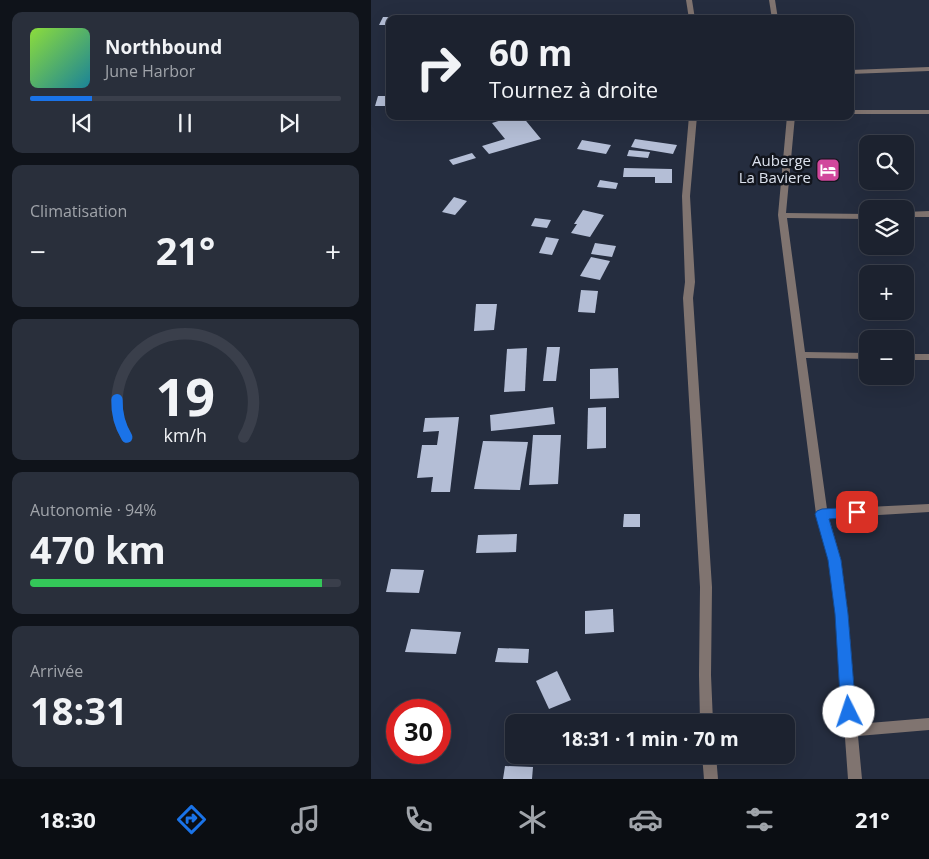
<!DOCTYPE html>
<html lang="fr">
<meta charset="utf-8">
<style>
:root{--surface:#1c222f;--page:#292f3b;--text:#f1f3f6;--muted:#a0a4aa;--line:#3a3f4b;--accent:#1a73e8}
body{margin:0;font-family:"Open Sans",sans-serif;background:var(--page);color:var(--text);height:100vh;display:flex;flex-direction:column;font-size:19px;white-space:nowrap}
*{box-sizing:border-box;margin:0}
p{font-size:16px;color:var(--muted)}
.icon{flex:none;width:28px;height:28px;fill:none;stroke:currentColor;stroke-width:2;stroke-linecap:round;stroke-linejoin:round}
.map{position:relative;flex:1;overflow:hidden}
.drawer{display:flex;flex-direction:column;gap:12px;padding:12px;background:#0f131a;width:371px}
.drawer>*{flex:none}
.top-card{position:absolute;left:15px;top:15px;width:468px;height:105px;border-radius:10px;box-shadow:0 5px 20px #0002,0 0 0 1px var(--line);background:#1c222f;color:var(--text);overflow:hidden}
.fabs{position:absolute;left:488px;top:135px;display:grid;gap:10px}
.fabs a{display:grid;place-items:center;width:55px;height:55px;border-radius:10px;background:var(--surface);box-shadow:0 5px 20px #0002,0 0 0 1px var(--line);font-size:25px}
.speed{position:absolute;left:15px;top:699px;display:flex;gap:10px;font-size:25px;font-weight:700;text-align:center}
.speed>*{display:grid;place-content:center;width:65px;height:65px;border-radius:50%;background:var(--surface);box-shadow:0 5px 20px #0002,0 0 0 1px var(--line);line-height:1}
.speed .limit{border:8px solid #d22;background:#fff;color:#111}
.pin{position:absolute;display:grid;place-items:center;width:42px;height:42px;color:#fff;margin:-21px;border-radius:10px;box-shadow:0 2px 8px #0006}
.me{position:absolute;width:55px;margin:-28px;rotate:356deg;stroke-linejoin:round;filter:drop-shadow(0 0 4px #0008)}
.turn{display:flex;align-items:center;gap:18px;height:105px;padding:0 20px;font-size:22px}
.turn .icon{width:65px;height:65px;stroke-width:2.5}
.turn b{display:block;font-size:35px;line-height:42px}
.big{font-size:38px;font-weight:700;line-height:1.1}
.drawer .tile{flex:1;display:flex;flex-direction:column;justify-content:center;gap:8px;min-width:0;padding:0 18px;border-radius:10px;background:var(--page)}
.drawer .dial{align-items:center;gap:0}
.dial svg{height:130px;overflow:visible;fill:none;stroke:var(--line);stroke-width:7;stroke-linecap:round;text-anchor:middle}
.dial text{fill:var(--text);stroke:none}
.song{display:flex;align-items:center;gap:15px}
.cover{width:60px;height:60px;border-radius:8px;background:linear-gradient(135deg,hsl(90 70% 55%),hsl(190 70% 35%))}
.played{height:5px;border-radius:2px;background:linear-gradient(90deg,var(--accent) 20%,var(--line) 20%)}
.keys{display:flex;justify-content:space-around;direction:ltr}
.heat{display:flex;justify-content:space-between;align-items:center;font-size:28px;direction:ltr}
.charge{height:8px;border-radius:4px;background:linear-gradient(90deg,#34c759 94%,var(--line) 0)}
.trip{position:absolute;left:134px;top:714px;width:290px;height:50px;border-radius:10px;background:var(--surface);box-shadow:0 5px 20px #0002,0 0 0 1px var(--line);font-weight:700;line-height:50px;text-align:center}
.dock{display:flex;height:80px;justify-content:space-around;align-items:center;background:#0b0e13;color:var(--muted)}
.dock .icon{width:35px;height:35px}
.dock .selected{color:var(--accent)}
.dock b{font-size:22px;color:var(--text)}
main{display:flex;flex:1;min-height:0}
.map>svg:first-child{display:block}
.building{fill:#b4bed6}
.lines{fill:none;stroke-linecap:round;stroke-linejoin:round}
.minor{fill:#807470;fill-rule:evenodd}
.route{fill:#1a73e8;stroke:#114b97}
.labels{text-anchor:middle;stroke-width:5;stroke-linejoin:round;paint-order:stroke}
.far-poi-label{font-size:15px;fill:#dbe1ed;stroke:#12151d;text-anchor:end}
</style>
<main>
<section class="drawer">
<div class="tile">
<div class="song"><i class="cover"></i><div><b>Northbound</b><p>June Harbor</p></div></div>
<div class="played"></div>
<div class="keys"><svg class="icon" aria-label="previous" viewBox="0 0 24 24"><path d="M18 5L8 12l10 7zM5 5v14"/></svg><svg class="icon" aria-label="pause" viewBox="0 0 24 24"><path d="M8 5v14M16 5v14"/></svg><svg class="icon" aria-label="next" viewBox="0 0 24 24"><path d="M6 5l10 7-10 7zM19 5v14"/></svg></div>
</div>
<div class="tile"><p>Climatisation</p>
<div class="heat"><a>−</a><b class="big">21°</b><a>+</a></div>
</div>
<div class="tile dial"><svg viewBox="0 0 100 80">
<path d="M14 69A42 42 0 1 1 86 69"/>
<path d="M14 69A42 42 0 0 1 8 46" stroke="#1a73e8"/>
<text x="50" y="56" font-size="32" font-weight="700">19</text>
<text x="50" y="72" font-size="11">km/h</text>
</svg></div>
<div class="tile"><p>Autonomie · 94%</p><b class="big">470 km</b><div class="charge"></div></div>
<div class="tile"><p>Arrivée</p><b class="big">18:31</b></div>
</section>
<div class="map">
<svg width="558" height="779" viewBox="0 0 558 779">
<rect width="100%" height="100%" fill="#252d3f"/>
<g class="building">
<polygon points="26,14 48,14 46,19 24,19"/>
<polygon points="12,17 24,17 19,19 19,25 8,25"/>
<polygon points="7,96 19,96 17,106 4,106"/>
<polygon points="64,116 83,116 84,119 66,121"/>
<polygon points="144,116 151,116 170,139 118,154 111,146 134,139 121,123"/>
<polygon points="264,139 306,145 302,154 260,147"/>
<polygon points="211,140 240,145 235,154 206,149"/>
<polygon points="258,150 279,152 277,158 256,156"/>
<polygon points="101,153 105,158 82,165 78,160"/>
<polygon points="253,168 301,169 301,183 284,183 284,177 252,177"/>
<polygon points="229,180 247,183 245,189 226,187"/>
<polygon points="83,197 96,201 84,215 71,212"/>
<polygon points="212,210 233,215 219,237 200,233 206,224 203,224"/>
<polygon points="164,218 180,220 176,228 160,226"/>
<polygon points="175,237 188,239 181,255 168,253"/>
<polygon points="224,243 245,246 241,257 220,254"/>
<polygon points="220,257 239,261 229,280 209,276"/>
<polygon points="210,290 227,291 224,313 207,312"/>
<polygon points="105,304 126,304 123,330 103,331"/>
<polygon points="176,347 189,347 185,381 172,381"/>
<polygon points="156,348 154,391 133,392 136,349"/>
<polygon points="247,368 248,398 219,399 219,369"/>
<polygon points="182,407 184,424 120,431 119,415"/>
<polygon points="235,407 235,448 216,449 217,408"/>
<polygon points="88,417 79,492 60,492 62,477 46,478 51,445 66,445 68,431 52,432 54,418"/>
<polygon points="162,435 190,435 187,484 158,485"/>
<polygon points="112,441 157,442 149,490 103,489"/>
<polygon points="253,514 269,514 269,527 252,527"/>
<polygon points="146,534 145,552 105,553 107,535"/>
<polygon points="20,569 53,570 48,593 15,592"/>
<polygon points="242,609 243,632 214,634 214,611"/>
<polygon points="40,629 90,632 85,654 34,652"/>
<polygon points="127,648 158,649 157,663 124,662"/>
<polygon points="186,671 200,700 178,709 165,681"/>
<polygon points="134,766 162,767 161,779 132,779"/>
</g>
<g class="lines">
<g class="minor">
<polygon points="315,0 321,0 324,19 318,19"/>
<polygon points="398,0 404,0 407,19 401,19"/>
<polygon points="558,67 558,71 479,74 479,70"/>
<rect x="479" y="110" width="79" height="4"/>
<polygon points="318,116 326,116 319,196 324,282 322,298 341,587 340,675 342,722 329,722 328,675 329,587 312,298 314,282 311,196"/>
<polygon points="416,116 424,116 415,213 496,214 496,219 416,218 434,352 496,353 496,359 435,358 456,509 558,504 558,512 458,518 470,560 477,614 486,724 558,718 558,730 487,736 491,779 477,779 465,614 458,560 445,514 407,215"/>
<polygon points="558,211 558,217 534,217 534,212"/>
<rect x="534" y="354" width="24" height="6"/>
<polygon points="331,755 345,755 347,779 333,779"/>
</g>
</g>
<polygon class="route" points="486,507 491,509 493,512 491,516 458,519 470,560 477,614 485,712 483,717 478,719 472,717 470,712 464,614 457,560 444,514 446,511 451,509"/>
<defs>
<g id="hotel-square" transform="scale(1.25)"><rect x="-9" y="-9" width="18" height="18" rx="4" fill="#d1479c" stroke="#12151d"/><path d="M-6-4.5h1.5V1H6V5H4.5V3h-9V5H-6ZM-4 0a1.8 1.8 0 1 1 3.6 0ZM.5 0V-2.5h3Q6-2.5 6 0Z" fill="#fff"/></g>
</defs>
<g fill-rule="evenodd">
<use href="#hotel-square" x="457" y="170"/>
</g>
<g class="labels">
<g class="far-poi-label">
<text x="440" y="166">Auberge<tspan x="440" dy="17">La Baviere</tspan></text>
</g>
</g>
</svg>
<div class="fabs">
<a><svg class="icon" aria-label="search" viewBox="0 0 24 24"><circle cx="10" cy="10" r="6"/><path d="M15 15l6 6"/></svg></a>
<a><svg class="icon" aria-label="layers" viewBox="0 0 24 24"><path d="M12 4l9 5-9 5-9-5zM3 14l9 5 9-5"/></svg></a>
<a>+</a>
<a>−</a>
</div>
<div class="speed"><div class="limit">30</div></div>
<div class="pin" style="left:486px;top:512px;background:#d93025"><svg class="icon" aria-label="arrive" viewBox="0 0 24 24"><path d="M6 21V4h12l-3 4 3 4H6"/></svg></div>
<svg class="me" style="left:478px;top:712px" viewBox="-20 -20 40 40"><circle r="19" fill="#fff"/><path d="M0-13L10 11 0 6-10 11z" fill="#1a73e8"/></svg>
<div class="trip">18:31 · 1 min · 70 m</div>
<div class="top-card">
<div class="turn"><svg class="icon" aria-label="right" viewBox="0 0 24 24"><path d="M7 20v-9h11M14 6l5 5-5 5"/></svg><div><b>60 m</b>Tournez à droite</div></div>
</div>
</div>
</main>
<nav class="dock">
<b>18:30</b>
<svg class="icon selected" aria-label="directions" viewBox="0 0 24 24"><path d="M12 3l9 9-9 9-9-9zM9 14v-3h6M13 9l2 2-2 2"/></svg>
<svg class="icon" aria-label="music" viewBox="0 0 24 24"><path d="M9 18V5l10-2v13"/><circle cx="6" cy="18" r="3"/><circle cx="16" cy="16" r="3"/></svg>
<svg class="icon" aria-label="phone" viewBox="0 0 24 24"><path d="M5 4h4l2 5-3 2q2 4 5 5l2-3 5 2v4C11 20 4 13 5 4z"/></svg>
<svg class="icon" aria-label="climate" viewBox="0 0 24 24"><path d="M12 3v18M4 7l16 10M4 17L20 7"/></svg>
<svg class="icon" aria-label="car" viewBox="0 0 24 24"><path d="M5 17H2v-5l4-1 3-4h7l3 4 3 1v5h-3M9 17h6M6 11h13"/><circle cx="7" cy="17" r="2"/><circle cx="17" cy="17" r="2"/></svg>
<svg class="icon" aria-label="filters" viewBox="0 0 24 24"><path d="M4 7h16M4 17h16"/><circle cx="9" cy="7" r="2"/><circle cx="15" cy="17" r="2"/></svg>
<b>21°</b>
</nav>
